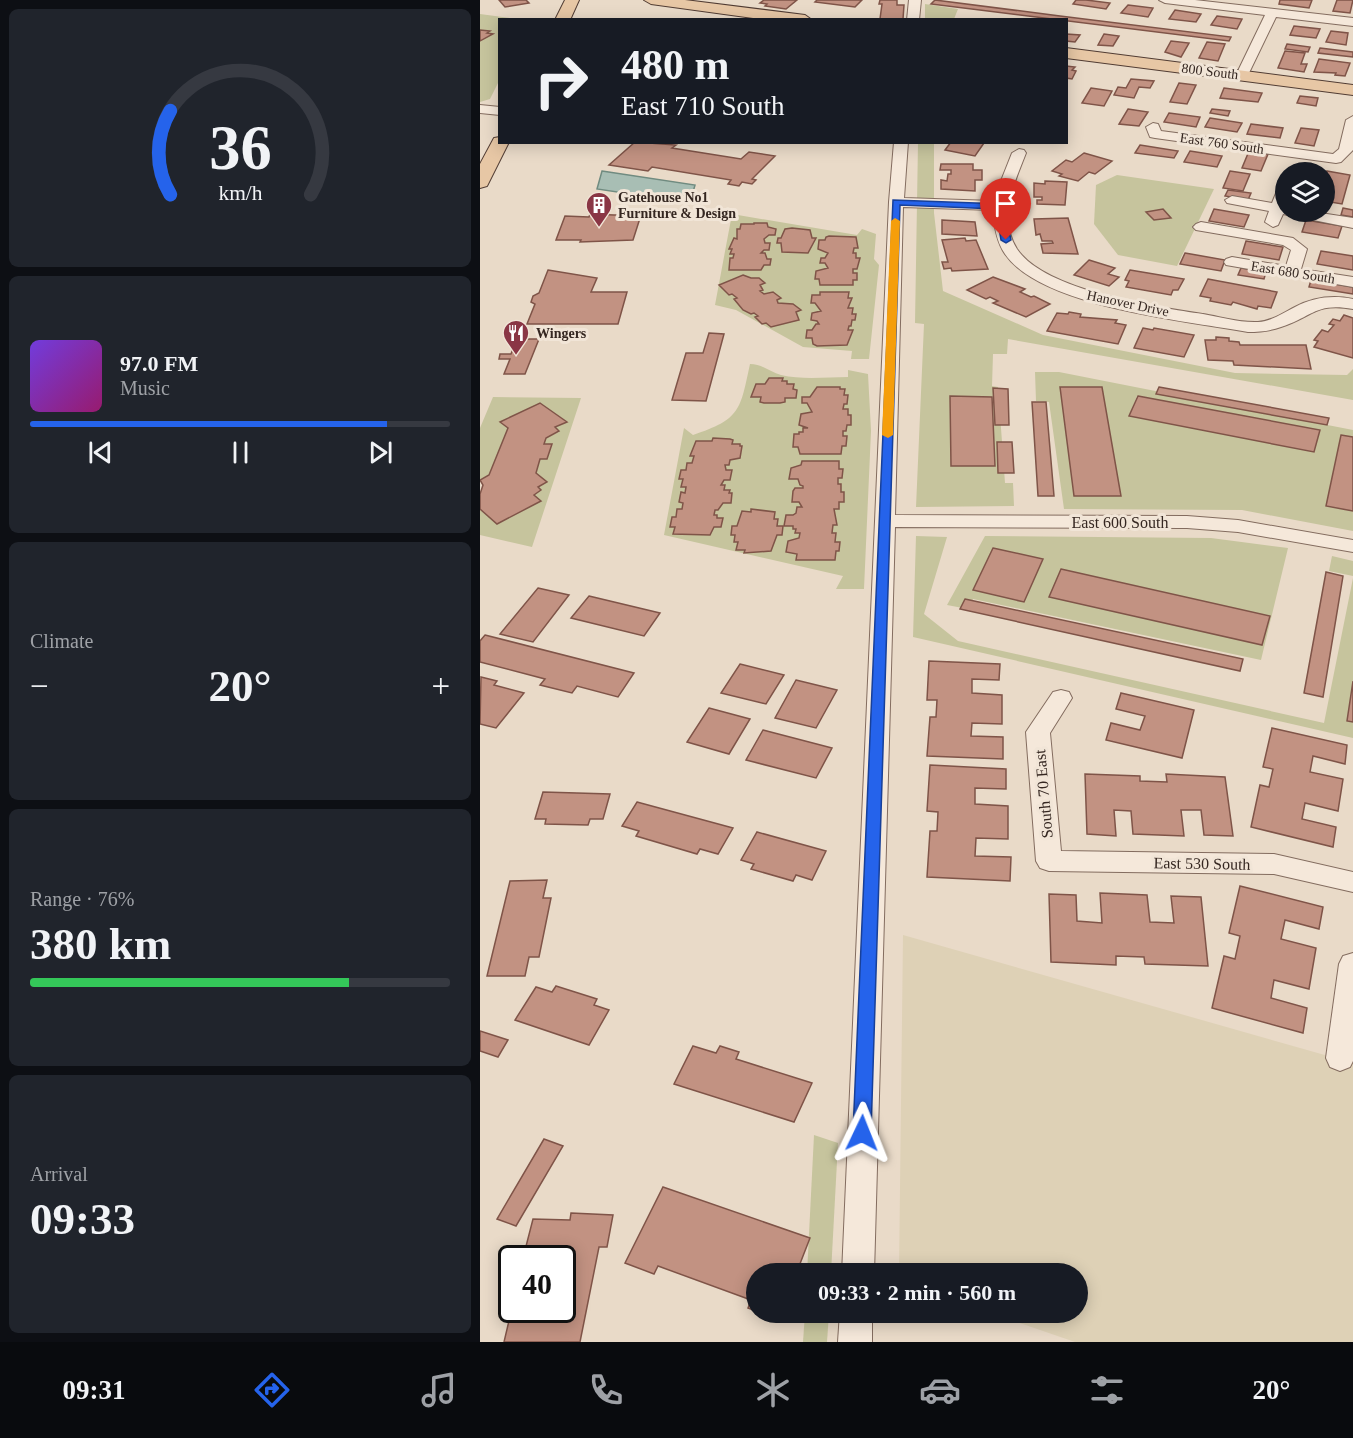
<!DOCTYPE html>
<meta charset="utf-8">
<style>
:root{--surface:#171b24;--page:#20242c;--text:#f1f3f6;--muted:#9ea1a6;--line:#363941;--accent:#2563eb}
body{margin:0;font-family:"Times New Roman",serif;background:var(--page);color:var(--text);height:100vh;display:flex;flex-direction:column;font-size:22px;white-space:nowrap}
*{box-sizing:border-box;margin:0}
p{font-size:20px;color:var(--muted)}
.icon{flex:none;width:33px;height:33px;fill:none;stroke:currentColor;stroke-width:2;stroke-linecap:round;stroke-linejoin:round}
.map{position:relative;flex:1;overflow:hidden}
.panel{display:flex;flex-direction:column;gap:9px;padding:9px;background:#0d0f14;width:480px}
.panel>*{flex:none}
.banner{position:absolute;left:18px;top:18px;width:570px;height:126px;border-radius:0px;box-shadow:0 3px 15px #0003;background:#171b24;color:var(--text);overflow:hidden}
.fabs{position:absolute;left:795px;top:162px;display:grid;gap:12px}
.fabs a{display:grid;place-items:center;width:60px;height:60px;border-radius:50%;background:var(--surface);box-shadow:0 3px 15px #0003;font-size:30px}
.speed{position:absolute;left:18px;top:1245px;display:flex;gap:12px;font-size:30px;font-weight:700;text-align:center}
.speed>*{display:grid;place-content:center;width:78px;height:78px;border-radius:50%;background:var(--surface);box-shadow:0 3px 15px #0003;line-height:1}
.speed .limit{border:3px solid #111;border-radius:9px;background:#fff;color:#111}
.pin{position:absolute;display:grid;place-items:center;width:51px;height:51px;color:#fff;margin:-62px -26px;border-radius:50% 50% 50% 0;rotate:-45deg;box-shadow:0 0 6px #0007}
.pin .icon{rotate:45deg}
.me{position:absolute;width:66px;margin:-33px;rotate:2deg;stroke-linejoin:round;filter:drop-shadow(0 0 4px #0008)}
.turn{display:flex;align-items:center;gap:21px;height:126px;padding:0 24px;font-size:27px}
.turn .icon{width:78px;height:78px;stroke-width:2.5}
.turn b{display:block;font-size:42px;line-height:51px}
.big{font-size:45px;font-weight:700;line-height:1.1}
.panel .widget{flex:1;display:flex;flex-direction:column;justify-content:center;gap:9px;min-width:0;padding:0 21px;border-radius:9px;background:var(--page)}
.panel .dial{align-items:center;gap:0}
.dial svg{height:156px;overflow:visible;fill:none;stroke:var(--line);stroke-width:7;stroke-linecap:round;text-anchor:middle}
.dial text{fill:var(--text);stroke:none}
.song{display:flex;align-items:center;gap:18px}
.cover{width:72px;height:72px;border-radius:9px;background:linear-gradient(135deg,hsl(260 70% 55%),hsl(320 70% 35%))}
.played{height:6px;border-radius:3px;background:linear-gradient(90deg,var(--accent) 85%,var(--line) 85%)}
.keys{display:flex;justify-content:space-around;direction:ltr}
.heat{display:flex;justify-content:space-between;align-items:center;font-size:33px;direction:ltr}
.charge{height:9px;border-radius:4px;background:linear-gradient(90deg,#34c759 76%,var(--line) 0)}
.trip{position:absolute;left:266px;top:1263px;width:342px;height:60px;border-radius:30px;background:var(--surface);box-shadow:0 3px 15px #0003;font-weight:700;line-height:60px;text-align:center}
.tabs{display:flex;height:96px;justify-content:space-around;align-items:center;background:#090b0e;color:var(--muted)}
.tabs .icon{width:42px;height:42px}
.tabs .on{color:var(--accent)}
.tabs b{font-size:27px;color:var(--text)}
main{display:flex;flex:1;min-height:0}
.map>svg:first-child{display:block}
.farmland{fill:#ded1b6}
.green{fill:#c6c49d;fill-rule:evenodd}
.water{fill:#a8beb4;stroke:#708b80;stroke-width:1.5}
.building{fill:#c29282;stroke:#7f5448;stroke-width:1.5}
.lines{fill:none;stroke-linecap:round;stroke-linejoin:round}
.minor-casing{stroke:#836c5f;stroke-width:2}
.major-casing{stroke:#513c33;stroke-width:2}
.minor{fill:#f5e8da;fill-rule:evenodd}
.major{fill:#e7c7a5;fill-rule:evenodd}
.route{fill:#2563eb;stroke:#184099;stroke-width:1.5}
.slow{fill:#f59e0b}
.labels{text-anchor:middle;stroke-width:6;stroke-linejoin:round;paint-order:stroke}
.far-street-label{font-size:14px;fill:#352721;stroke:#f1e5d7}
.far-poi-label{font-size:14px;font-weight:bold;fill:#352721;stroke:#f1e5d7;text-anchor:start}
.street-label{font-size:16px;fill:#352721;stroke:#f1e5d7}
</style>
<main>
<section class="panel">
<div class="widget dial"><svg viewBox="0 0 100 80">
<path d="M14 69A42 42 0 1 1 86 69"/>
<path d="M14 69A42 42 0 0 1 14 26" stroke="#2563eb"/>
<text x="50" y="56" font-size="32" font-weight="700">36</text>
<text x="50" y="72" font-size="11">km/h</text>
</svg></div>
<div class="widget">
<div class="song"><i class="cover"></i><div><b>97.0 FM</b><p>Music</p></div></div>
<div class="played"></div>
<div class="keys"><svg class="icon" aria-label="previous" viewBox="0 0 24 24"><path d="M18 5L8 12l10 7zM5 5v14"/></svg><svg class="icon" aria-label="pause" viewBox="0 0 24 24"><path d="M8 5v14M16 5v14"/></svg><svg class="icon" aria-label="next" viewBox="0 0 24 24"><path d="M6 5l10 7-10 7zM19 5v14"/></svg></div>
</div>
<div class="widget"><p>Climate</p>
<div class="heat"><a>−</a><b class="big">20°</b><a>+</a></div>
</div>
<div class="widget"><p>Range · 76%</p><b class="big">380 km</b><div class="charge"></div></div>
<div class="widget"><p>Arrival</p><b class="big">09:33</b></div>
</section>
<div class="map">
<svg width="873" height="1342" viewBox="0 0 873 1342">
<rect width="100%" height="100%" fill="#e9dac8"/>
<polygon class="farmland" points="423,935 873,1063 873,1342 595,1342 510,1313 597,1312 597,1274 419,1274"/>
<g class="green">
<polygon points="445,4 478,9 474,19 445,19"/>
<polygon points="0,14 38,19 20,20 19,81 10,99 0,102"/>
<path d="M438,143H454V213L463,291L563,335L755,373L867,375L873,369V400L528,339L527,354H513L512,386L518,387L525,483H533L534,506L436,507L444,324L435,323ZM470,397H512L515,466H471Z"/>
<polygon points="637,175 734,189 697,266 638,255 614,224 616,185"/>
<polygon points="252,214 377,235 382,229 396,234 394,259 399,265 389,359 371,359 372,351 323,347 256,310 235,305"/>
<path d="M270,364C282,364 290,372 301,375C322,380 347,377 368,377V370L388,374L391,431L384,589H356L363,576L184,535L204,428L213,435C261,419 260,410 270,364Z"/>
<path d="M555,372H579L873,430V437L861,435L846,506L873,511V531L762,510L584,509L569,402L556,401ZM657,396L840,430V431L834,452L649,416Z"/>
<polygon points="13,397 101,398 52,547 0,535 0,509 17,523 61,501 54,495 61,490 58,487 67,482 56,473 60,459 67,458 72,445 64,444 66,438 79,432 75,427 87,422 60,403 21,422 28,428 9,475 0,480 0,428"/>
<polygon points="436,536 467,537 444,614 478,641 844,723 873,578 873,681 867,721 873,722 873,738 433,637"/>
<path d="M505,536L731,538L808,548L781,660L493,599L488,609L467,605ZM513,548L563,559L544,601L493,590ZM581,569L790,616L782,645L569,597Z"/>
<polygon points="852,556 873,561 873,576 849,571"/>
<polygon points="334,1135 358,1143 351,1273 327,1274"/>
<polygon points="325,1313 349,1313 347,1342 323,1342"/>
</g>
<polygon class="water" points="122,171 215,185 210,203 117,189"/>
<g class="building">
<polygon points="19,0 46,0 49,3 25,7"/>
<polygon points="284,0 317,0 306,9 285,6 287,4 280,3"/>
<polygon points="337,0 382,0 375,7 335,2"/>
<polygon points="400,0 417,0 417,5 424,5 423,19 400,19 402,4 399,4"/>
<polygon points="455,0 580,16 751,37 749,41 451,4"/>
<polygon points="596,0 606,0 630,3 626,9 593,4"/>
<polygon points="800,0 832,0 829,8 799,4"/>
<polygon points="857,0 873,0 870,13 853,11"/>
<polygon points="648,5 673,8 668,17 641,13"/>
<polygon points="695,10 721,14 716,22 689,19"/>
<polygon points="737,16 762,19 757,29 731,25"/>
<polygon points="814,26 840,29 836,38 810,35"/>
<polygon points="0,30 10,31 7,33 13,34 0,41"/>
<polygon points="851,31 868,33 866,45 846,42"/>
<polygon points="586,34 600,35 595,42 586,41"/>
<polygon points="624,34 639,36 633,46 618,45"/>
<polygon points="691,41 709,43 701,57 685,52"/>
<polygon points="727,42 745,44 738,61 719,58"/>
<polygon points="807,44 830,47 828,52 805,49"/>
<polygon points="840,48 873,52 873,57 838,53"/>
<polygon points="805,51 825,53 821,64 827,64 824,72 798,68"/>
<polygon points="839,59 870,63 865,76 855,75 856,73 834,72"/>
<polygon points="586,66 595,67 592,70 596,71 592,79 586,78"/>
<polygon points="651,79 674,81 670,88 659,87 654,98 634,95 638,87 646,88"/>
<polygon points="699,83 716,85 707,104 690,102"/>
<polygon points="611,88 632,91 624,106 602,103"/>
<polygon points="744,88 782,93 778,102 740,98"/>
<polygon points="820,96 838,98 836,106 817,103"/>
<polygon points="648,109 668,112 659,126 639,124"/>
<polygon points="732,109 750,111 748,116 730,113"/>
<polygon points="689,113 720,117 716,127 684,122"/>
<polygon points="730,118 762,123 757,132 725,127"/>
<polygon points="771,124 803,128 800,138 767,134"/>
<polygon points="821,128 839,130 834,146 815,143"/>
<polygon points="155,142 196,145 192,148 261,159 269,152 295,156 272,179 276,180 272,184 262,182 259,186 248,184 251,180 172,167 168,171 129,165"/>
<polygon points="471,142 499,142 504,143 495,156 465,150"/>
<polygon points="660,145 698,151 694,158 655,153"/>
<polygon points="710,151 742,156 737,167 704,162"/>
<polygon points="769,151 788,154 781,171 762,168"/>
<polygon points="604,153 632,161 615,174 609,172 598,181 579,176 582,174 572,171 586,160 592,162"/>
<polygon points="461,164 493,164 493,170 502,170 502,180 495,180 495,191 461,189 461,180 467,181 468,174 471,174 471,170 460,170"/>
<polygon points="750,171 770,174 763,191 743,188"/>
<polygon points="847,171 870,175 862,204 844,201"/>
<polygon points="565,181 587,182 585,205 557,204 557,200 562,200 562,197 554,197 554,183 565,184"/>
<polygon points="748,190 771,193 768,200 745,196"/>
<polygon points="863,208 873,210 873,217 861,215"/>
<polygon points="683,209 691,218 674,220 666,212"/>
<polygon points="734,209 769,215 764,227 729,221"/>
<polygon points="110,214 134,215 161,215 153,240 100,242 101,240 76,240 85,216 109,217"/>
<polygon points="588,218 598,254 563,253 561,244 573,243 572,241 562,241 560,234 556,235 554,219"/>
<polygon points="462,220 495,222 497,236 462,234"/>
<polygon points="826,220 862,226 858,238 822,232"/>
<polygon points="274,223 287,223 288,227 296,229 295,235 289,235 284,239 285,243 290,243 289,250 284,250 281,253 285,253 287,259 291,259 290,265 284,265 281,270 249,270 250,258 253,258 254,254 250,254 252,249 249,249 254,238 257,239 257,229 260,229 261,224 274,224"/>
<polygon points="312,228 330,230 332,238 336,238 328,253 302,252 301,243 297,243 298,238 301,238 305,229"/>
<polygon points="349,236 376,237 378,248 374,248 373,253 376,253 376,258 380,258 377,269 373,269 373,273 377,273 377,280 373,280 373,285 340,285 339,279 335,279 336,271 348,268 345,263 340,263 341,258 345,258 348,253 338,249 339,240 345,240 346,237"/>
<polygon points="485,238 486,241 496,240 508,269 472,271 471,268 464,269 462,262 468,262 462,240"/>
<polygon points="766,241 803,247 799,260 762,254"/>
<polygon points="841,251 873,256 873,270 837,264"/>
<polygon points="705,253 745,260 741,271 700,264"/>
<polygon points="609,260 635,268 628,274 639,277 629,286 594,275"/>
<polygon points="761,268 786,272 784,279 758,275"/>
<polygon points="68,270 117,278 111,292 147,292 138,324 47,324 55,304 51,302 53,296 59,293"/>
<polygon points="650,270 704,279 698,290 693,290 691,295 646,287 649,281 645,280"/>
<polygon points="263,275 271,278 279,278 285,283 280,285 283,290 280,291 284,294 293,292 301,298 297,300 298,303 313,304 321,310 316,312 319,320 291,327 286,323 282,324 275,317 278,316 274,313 271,314 263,310 254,299 257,298 252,294 249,295 239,285"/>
<polygon points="513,277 545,289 540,292 551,297 554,296 570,304 546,317 513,303 518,301 510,297 506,299 487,290"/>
<polygon points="728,279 797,292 791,308 778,306 777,309 753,302 751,305 730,301 731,298 720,296"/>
<polygon points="831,280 873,287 873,294 829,287"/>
<polygon points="340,292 369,292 368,298 372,298 368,308 373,308 372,314 376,314 375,320 372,320 371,326 369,326 368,330 373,330 367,345 337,346 333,344 332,338 326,338 327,330 332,330 336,324 339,324 337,321 331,320 332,313 341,311 335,303 331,303 332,295 340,295"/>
<polygon points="589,312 601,314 600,317 637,320 635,323 646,325 638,344 567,331 577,313 588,314"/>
<polygon points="864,315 873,318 873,358 834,347 838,341 834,340 842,330 848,332 854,325 849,324 853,319 860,321"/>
<polygon points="663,328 673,330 674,328 714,335 704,357 654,348"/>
<polygon points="229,333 244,334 226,401 192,400 206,353 223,353"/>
<polygon points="736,337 749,338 749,341 759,342 760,345 826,345 831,369 754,365 753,361 728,360 725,340 736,340"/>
<polygon points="37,339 59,339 45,374 24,374 30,359 19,359 20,354 31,354"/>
<polygon points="289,378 303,378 302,381 307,381 307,384 314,384 313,389 317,390 316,398 305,398 305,402 300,403 284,403 280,402 281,397 271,397 276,384 285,384"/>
<polygon points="337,387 360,387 360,389 365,389 364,395 368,395 367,404 364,404 363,409 368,409 368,415 371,415 371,425 367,425 366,431 363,431 363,436 367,436 366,446 362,446 361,454 320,454 318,447 313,447 314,434 319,434 319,432 323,432 323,428 328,428 319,425 321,414 332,412 327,403 322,403 322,397 330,397"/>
<polygon points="580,387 622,387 641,496 594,496"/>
<polygon points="679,387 849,418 847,425 676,394"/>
<polygon points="513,388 528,389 529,425 515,425"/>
<polygon points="470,396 512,397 515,466 471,466"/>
<polygon points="658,396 840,430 834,452 649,416"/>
<polygon points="552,402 566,402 574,496 558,496"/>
<polygon points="60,403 87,422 75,427 79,431 66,438 64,444 72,444 67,459 60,459 56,473 67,482 58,487 61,490 54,495 61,501 17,524 0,509 0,494 3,485 0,480 9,475 28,428 20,422"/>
<polygon points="861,435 873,437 873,511 846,506"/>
<polygon points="233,438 250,439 253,440 252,444 260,444 260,446 262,446 260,458 250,460 249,465 245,465 246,470 252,470 250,480 244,480 241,485 245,485 244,490 250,490 249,493 252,493 251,503 243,503 238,510 235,510 234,515 237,515 237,518 243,518 241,527 234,527 230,535 193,534 195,527 190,527 192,517 196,517 197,509 202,509 203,503 199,502 201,492 205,493 206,487 201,487 203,479 199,479 201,470 206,470 207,463 212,463 214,456 210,456 216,441 232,441"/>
<polygon points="517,442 532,442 534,473 518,473"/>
<polygon points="322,461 359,461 359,469 363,469 362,478 358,478 358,484 361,484 361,492 364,492 364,502 359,502 359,509 354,509 357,525 353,525 352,533 356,533 355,542 360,542 359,551 356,551 355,560 316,560 317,554 306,552 308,541 319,538 320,533 315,533 316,529 313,529 313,526 304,526 306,515 313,515 316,513 317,507 322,507 319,502 312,502 313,491 315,488 323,488 323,486 320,485 318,479 309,479 311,468 321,465"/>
<polygon points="271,509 295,512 294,519 298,519 297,526 303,526 302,535 297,535 291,551 264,553 265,550 256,550 258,542 254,542 255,535 251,535 252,526 257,526 262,511 271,512"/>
<polygon points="513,548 563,559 544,602 493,590"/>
<polygon points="581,569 790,616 782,645 569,597"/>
<polygon points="846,572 863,576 843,697 824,693"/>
<polygon points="58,588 89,595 53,642 20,634"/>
<polygon points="109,596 180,613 164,636 91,618"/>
<polygon points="485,599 763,659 760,671 480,609"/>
<polygon points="5,635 154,673 138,697 97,686 92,693 60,685 65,679 0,662 0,641"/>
<polygon points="449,661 520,664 519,680 492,679 492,693 522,695 522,724 492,723 491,736 523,737 523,759 447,756 450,717 456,717 457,700 447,700"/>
<polygon points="260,664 304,675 286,704 241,693"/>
<polygon points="1,677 17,681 14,685 44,693 16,728 0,724"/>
<polygon points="316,680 357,690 336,728 295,718"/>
<polygon points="873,681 873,722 867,721"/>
<polygon points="641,693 714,710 702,758 626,740 631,723 660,730 665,716 636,709"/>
<polygon points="229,708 270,719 249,754 207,742"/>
<polygon points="792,728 867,745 865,764 833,756 830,772 863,779 858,811 825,803 822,819 856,827 853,847 771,827 780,785 789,787 793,769 783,767"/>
<polygon points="283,730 352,748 336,778 266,760"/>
<polygon points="450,765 526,769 526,789 495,788 495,804 528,806 528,839 496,838 495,856 531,857 530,881 447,877 450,831 457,831 458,812 447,811"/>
<polygon points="605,774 660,776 660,781 687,782 686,774 745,777 753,836 724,835 721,810 701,810 704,836 653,834 651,811 634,810 636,836 607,834"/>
<polygon points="63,792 130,794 123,819 110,819 108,825 65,824 66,819 55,819"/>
<polygon points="157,802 253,828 238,854 220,849 217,854 156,836 159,831 142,826"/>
<polygon points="277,832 346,851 332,880 316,875 313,881 271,869 274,864 261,860"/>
<polygon points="67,880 63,898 71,898 59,957 49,957 45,976 7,976 30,881"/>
<polygon points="760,886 843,907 839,929 805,920 801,939 836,948 829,989 794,980 791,998 827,1008 823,1033 732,1008 744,956 755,959 760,936 749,933"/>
<polygon points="620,893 667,895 670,922 694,923 691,896 721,897 728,966 665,964 664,957 636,956 636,965 571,962 569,894 596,895 597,921 622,923"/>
<polygon points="76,986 117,999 114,1005 129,1010 109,1045 35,1020 56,987 72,992"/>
<polygon points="0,1031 28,1040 18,1057 0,1051"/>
<polygon points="213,1046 236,1053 240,1046 259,1052 256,1059 332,1083 314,1122 194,1084"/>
<polygon points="64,1139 83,1146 36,1226 17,1219"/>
<polygon points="183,1187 330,1238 316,1274 276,1274 276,1311 268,1308 271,1300 178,1266 174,1274 145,1263"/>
<polygon points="91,1213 133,1215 127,1247 119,1247 100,1342 24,1342 32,1308 82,1310 82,1258 43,1258 53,1219 90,1220"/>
</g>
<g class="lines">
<g class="minor-casing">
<g id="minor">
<polygon points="429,0 441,0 439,20 427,20"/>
<polygon points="679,0 715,0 873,18 873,26 796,17 768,75 762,79 756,75 785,15 685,3"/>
<polygon points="0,105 20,107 20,115 0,113"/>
<polygon points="873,116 873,150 861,162 856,163 675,138 670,137 666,127 673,123 678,124 681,131 853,154 859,149 866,120"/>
<path d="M414,142H428L424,198L513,201L532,153L539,149L544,150L546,153C534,184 517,217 537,249C565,291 676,307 723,314C741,317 760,323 778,322C792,321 803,313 815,307C834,297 853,295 873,299V309C836,302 832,317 801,327C790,331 779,332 768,332C707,321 561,307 525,254C516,241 514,225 513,210L423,207L415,515L707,516L758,520L873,540V552L758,532L707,528L415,527L394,1274H362L409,202Z"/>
<polygon points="806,182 806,212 834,212 873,218 873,228 803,214 798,225 793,227 785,222 789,211 747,203 745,200 752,196 792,203 799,186"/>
<polygon points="721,222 813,238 827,249 821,269 873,277 873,287 746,265 744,262 746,259 752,257 806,266 811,250 803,245 716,230 713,227 716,224"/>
<polygon points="581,690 589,692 592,698 570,733 581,851 794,854 873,872 873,892 794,874 569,871 560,868 556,861 546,732 573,692"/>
<polygon points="873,953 873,1061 870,1067 860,1071 850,1067 846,1058 859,964 863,956"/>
<polygon points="360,1312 392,1312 392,1342 358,1342"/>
</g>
</g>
<g class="major-casing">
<g id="major">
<polygon points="85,0 99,0 90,20 75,20"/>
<polygon points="164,0 205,0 325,15 332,20 287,20 171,4"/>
<polygon points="586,48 873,85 873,95 586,58"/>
<polygon points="20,137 20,142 29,142 7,186 0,188 0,164 14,138"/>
</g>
</g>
<use href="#minor" class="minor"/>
<use href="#major" class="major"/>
</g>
<polygon class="route" points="413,200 523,204 531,240 526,243 521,240 516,209 420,205 391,1133 389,1139 382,1142 376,1139 373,1133"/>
<polygon class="slow" points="415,218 420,221 413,435 408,438 402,435 411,221"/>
<defs>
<g id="building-pin" transform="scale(1.35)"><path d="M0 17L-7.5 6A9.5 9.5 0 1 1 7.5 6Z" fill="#8a3645" stroke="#f1e5d7"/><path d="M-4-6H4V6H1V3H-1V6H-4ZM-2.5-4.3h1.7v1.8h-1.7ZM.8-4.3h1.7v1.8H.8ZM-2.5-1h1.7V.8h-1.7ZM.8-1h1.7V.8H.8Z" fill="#fff"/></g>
<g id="restaurant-pin" transform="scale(1.35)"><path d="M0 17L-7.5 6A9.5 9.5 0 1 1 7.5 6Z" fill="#8a3645" stroke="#f1e5d7"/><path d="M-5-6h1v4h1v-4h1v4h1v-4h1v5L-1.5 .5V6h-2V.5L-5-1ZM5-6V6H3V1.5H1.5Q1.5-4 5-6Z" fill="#fff"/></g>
</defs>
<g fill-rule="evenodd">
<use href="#building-pin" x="119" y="205"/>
<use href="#restaurant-pin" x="36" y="333"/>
</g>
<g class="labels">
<g class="far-street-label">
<text transform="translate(730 71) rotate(7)" y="5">800 South</text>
<text transform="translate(742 143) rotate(8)" y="5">East 760 South</text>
<text transform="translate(813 272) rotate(9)" y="5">East 680 South</text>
<text transform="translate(648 303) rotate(12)" y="5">Hanover Drive</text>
</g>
<g class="far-poi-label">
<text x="138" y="202">Gatehouse No1<tspan x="138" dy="16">Furniture &amp; Design</tspan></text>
<text x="56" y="338">Wingers</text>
</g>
<g class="street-label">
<text x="640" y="528">East 600 South</text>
<text transform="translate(563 794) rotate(-95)" y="6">South 70 East</text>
<text transform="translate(722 863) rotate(1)" y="6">East 530 South</text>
</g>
</g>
</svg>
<div class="fabs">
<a><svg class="icon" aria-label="layers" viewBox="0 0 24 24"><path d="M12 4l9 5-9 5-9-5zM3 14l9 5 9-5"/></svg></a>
</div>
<div class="speed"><div class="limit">40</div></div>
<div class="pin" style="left:526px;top:240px;background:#d93025"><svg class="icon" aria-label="arrive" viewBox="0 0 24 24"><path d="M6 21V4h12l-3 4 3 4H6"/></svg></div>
<svg class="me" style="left:382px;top:1133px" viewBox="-20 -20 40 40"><path d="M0-17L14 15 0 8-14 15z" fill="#2563eb" stroke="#fff" stroke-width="4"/></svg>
<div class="trip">09:33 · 2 min · 560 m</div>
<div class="banner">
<div class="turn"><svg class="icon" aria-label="right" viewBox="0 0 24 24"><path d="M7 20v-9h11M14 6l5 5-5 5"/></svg><div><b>480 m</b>East 710 South</div></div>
</div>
</div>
</main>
<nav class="tabs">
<b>09:31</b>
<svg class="icon on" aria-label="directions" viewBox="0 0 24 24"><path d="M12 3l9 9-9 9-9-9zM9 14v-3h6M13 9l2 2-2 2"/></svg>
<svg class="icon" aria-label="music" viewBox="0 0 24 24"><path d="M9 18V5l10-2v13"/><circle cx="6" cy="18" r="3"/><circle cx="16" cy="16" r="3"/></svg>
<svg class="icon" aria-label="phone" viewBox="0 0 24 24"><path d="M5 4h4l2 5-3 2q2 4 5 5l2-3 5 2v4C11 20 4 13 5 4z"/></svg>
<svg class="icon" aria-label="climate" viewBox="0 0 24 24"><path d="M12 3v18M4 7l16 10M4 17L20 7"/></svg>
<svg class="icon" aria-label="car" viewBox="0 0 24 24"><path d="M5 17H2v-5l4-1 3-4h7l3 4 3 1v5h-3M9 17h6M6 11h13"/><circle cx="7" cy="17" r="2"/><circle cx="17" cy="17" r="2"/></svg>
<svg class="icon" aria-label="filters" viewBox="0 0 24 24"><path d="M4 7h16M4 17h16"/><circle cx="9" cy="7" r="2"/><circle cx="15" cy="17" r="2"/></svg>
<b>20°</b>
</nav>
